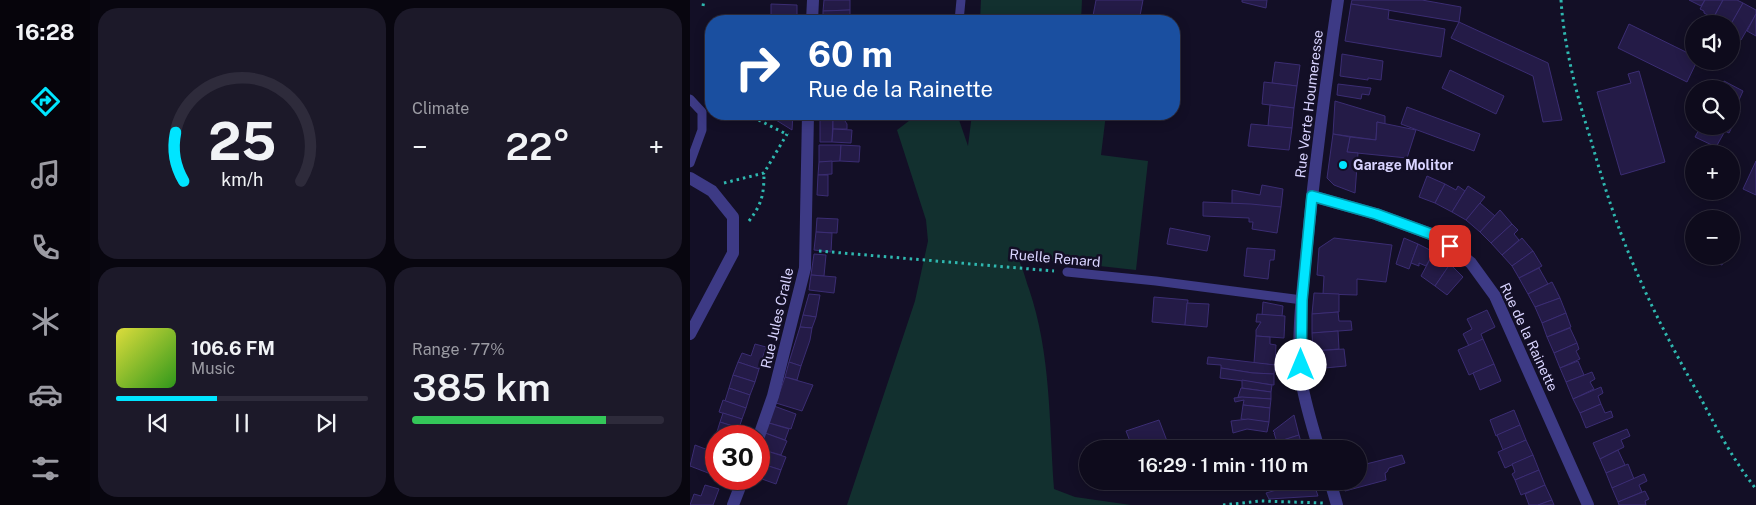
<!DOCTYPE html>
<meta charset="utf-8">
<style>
:root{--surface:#0e0b1c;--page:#1c1929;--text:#f1f3f6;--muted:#9b9ba3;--line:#2e2b3b;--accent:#00e5ff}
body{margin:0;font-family:"Public Sans",sans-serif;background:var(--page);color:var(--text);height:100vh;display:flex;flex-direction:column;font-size:19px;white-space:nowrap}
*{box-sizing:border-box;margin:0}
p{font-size:16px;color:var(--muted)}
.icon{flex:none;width:28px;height:28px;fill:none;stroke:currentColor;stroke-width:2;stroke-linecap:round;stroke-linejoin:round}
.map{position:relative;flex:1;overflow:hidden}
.panel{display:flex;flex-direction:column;gap:8px;padding:8px;background:#08060f;width:600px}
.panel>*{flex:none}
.banner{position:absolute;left:15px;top:15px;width:475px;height:105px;border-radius:20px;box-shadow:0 2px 12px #0003,0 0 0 1px var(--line);background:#1a4fa0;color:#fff;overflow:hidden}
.tools{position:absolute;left:995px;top:15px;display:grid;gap:10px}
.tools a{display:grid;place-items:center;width:55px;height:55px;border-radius:50%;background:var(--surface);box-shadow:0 2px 12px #0003,0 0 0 1px var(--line);font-size:25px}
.speed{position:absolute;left:15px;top:425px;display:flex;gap:10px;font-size:25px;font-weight:700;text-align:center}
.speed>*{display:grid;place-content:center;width:65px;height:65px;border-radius:50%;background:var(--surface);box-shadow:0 2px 12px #0003,0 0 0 1px var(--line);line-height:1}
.speed .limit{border:8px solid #d22;background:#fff;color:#111}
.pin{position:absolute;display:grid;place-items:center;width:42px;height:42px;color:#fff;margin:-21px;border-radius:10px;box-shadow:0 2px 8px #0006}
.me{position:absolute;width:55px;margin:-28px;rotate:0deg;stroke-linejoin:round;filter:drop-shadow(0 0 4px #0008)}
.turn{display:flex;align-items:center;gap:18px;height:105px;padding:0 20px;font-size:22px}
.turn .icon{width:65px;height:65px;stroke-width:2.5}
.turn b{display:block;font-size:35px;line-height:42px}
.big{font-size:38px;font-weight:600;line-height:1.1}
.panel .tile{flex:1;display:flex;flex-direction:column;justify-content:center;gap:8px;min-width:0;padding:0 18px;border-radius:20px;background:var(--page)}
.panel .dial{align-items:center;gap:0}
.dial svg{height:130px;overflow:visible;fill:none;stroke:var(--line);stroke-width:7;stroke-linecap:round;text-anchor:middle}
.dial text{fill:var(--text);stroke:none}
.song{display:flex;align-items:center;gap:15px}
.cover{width:60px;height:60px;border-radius:8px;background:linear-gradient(135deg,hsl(60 70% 55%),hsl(110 70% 35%))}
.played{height:5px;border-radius:2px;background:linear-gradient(90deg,var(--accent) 40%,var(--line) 40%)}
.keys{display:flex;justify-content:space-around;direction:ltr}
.heat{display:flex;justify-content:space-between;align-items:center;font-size:28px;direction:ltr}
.charge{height:8px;border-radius:4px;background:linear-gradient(90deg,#34c759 77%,var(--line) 0)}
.panel .tiles{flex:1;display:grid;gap:8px;grid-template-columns:repeat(2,1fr)}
.trip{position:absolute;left:389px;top:440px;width:288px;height:50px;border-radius:25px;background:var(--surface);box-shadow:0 2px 12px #0003,0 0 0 1px var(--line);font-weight:600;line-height:50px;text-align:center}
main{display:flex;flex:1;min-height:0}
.tabs{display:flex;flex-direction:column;width:90px;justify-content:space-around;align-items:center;background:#06040b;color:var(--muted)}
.tabs .icon{width:35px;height:35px}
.tabs .current{color:var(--accent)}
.tabs b{font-size:22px;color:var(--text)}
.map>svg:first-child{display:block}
.green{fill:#12302f}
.building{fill:#241b47;stroke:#3b2d73}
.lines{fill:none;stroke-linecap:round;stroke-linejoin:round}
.path{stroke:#2fb8b0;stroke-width:3;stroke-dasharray:2.5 4;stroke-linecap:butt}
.service{stroke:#3d3a85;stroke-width:9}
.minor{stroke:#3d3a85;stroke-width:12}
.tertiary{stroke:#3d3a85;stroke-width:12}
.route-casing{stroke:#0095a6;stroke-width:12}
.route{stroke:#00e5ff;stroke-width:9}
.poi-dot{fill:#00e5ff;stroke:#130f26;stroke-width:2}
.labels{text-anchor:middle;stroke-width:5;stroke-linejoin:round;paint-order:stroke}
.street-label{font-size:14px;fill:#d9d4ff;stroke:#130f26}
.poi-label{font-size:14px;font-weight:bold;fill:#d9d4ff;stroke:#130f26;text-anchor:start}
</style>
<main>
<nav class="tabs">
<b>16:28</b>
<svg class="icon current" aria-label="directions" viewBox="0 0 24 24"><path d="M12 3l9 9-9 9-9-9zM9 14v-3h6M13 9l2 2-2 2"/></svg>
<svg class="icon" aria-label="music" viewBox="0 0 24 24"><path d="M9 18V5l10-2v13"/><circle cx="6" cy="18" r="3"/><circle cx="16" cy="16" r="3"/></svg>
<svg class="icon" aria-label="phone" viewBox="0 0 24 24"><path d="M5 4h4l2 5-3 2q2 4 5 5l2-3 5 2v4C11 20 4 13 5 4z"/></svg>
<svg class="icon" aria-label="climate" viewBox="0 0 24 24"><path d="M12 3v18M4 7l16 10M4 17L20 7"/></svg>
<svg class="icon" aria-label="car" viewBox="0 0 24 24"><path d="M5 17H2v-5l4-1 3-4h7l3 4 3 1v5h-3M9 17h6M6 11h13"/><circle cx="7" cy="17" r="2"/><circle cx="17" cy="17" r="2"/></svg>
<svg class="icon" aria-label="filters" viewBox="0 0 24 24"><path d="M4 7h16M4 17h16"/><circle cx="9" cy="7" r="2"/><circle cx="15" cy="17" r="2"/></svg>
</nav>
<section class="panel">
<div class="tiles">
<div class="tile dial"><svg viewBox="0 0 100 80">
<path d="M14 69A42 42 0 1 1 86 69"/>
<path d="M14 69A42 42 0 0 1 9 39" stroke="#00e5ff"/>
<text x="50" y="56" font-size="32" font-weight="700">25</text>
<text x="50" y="72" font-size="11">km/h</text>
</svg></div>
<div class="tile"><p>Climate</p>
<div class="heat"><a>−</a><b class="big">22°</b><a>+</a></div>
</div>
<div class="tile">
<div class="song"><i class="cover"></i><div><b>106.6 FM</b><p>Music</p></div></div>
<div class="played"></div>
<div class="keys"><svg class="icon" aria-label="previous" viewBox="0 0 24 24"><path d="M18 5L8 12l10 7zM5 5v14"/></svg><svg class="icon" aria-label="pause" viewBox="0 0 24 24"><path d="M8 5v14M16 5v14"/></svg><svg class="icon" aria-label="next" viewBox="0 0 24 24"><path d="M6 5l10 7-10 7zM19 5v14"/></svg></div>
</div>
<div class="tile"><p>Range · 77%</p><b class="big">385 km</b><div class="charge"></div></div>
</div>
</section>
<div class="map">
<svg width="1066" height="505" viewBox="0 0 1066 505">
<rect width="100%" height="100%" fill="#130f26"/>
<g class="green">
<polygon points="291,0 392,0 391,21 290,21"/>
<path d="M228,114H267L278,146L282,114H416L411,155L458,161L446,270L327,257C333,267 335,278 339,289C361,354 359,421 364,489L385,497L441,505H157L225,301L238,241L236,220L207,130Z"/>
</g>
<g class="building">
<polygon points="134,0 160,0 160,10 133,11"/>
<polygon points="406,0 453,0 449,21 402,21"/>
<polygon points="552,0 577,0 576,8 552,2"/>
<polygon points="662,0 732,0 771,7 769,22 661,4"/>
<polygon points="999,0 1015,0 1011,6"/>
<polygon points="1015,0 1033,0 1023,18 1014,13 1014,11 1010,9"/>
<polygon points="1033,0 1047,0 1053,3 1041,24 1037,24 1024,17"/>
<polygon points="1053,3 1066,10 1066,14 1051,40 1041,35 1041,24"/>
<polygon points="81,4 107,5 107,21 81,21"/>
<polygon points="661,4 699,10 698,19 755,29 751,57 655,41"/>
<polygon points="160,10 160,21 133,21 133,11"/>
<polygon points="1066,14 1066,36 1057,31"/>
<polygon points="769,22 858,63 872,120 853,122 843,76 761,38"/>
<polygon points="939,24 1004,56 1004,61 1007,61 997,82 928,48"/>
<polygon points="652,54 693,61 691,80 678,78 678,80 650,76"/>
<polygon points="585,62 610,65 607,86 582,83"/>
<polygon points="760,70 814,96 806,114 752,88"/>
<polygon points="949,71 975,162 931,175 907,92 941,83 938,74"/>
<polygon points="1034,81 1053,91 1045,109 1050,111 1039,133 1035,131 1026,147 1005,137 1011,126 1041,126 1041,89 1030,89"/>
<polygon points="574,82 607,86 604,108 572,104"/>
<polygon points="648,84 681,88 679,95 672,94 671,99 647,95"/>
<polygon points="645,101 695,116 695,124 687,122 686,140 643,134"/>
<polygon points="580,105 604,108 602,128 578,126"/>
<polygon points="717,107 790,134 784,151 711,124"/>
<polygon points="79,114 103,114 102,130 78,115"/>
<polygon points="130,114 143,114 143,117 130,116"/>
<rect x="143" y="114" width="10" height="3"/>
<polygon points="130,116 143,117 142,142 130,142"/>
<polygon points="143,118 153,118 157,124 157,129 143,129"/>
<polygon points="687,122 726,130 717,158 657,152 660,137 686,140"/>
<polygon points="561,124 602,128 599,150 558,146"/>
<polygon points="143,129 162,130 161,143 142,142"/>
<polygon points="643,134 660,137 657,152 668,153 665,193 644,185 637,178"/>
<polygon points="129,145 151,145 150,161 129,162"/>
<polygon points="151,145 170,146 169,162 150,161"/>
<polygon points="142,161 142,174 128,175 129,162"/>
<polygon points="1066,161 1066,195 1053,189"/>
<polygon points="128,175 138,175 138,196 127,195"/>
<polygon points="737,176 755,184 745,203 729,197"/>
<polygon points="755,184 766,190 768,186 775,191 762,212 745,203"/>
<polygon points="572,185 593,189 591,207 542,204 542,190 570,195"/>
<polygon points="778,186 795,197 776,220 762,212"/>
<polygon points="513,202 561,204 591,207 587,233 562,229 563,222 559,222 559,218 513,216"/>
<polygon points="790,203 805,216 790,232 776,220"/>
<polygon points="810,210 822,224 801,243 790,232"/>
<polygon points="127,218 148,219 147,233 126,232"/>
<polygon points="822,224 828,230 824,234 829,240 812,255 801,243"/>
<polygon points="480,228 520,236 517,251 477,244"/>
<polygon points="126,232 142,233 141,252 124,250"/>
<polygon points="644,238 702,245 696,282 667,279 667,295 633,294 634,276 627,275 629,248"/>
<polygon points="714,238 728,244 719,269 706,264"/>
<polygon points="832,238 843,251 822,266 812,255"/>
<polygon points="728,244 744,252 736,266 729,263 729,266 721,263"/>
<polygon points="557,248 585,250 584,260 580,260 578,279 554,276"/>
<polygon points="843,251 852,266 829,278 822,266"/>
<polygon points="744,252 760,264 745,286 731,276"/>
<polygon points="124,254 136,255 134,276 121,275"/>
<polygon points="1012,256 1036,256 1032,265"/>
<polygon points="760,264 773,277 757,295 745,286"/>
<polygon points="849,268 858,284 838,294 829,278"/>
<polygon points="121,275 146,277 144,293 119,290"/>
<polygon points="862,282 870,298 845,307 838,294"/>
<polygon points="624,293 649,294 649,312 622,314"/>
<polygon points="119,294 130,295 126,317 113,315"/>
<polygon points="464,297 498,300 495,325 462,322"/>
<polygon points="870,298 876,313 852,323 845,307"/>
<polygon points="573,302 593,306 592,316 572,315"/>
<polygon points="497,303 519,304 517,327 495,325"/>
<polygon points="797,310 805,327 791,334 793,339 779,346 773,334 782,329 777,319"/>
<polygon points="648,312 649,321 661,321 662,330 622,333 622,314"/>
<polygon points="876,313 881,327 857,337 852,323"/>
<polygon points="567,314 595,316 594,338 566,336 566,330 571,322 566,322"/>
<polygon points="113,315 126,317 122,328 110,327"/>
<polygon points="110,327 122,328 120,340 111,366 99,362"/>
<polygon points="880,328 887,343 864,353 857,337"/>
<polygon points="648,331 649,349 623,351 622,333"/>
<polygon points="566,336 580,337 580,344 586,345 585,365 564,363"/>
<polygon points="793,339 804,364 779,375 768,350"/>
<polygon points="887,343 889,349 886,351 890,359 870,368 864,353"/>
<polygon points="65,344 76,347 69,369 48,362 52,353 61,356"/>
<polygon points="654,349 656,366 624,369 623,351"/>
<polygon points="518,357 585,365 584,374 563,373 531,368 531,365 517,364"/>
<polygon points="888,361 894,375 876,382 870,368"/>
<polygon points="48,362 69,369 65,382 43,375"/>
<polygon points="99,362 111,366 107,380 95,377"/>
<polygon points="804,364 811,381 790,390 783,373"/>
<polygon points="531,368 563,373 584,374 584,385 530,378"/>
<polygon points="902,372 905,379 900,382 904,389 883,399 876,382"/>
<polygon points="43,375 65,382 60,395 39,388"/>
<polygon points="95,377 123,385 112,411 86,403"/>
<polygon points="552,380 582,385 581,392 552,388"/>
<polygon points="911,387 913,393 908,396 911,404 890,413 883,399"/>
<polygon points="39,388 60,395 56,408 35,401"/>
<polygon points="551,388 581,392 581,399 548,397"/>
<polygon points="552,397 581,399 580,408 553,405 554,400 545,402 544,398"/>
<polygon points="33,400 56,408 52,419 29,412"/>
<polygon points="911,404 915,413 921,411 923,417 896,428 890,413"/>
<polygon points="553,405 580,408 579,422 551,419"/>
<polygon points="84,406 106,414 101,429 79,423"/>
<polygon points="824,410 830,425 806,436 800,420"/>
<polygon points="33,413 52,419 49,428 30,422"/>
<polygon points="604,415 609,435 587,442 584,433 585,433 583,431"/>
<polygon points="558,419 579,422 577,432 557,429 543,433 541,421"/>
<polygon points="469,420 477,441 456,449 443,449 436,431"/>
<polygon points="30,422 49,428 46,436 31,436 26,435"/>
<polygon points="79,423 99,429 95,440 75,433"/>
<polygon points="830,425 836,440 813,450 807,435"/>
<polygon points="937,429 940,436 931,440 934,447 910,459 903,443"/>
<polygon points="75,433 97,441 91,455 70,449"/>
<polygon points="609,435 613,449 589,449 587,442"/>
<polygon points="836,440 843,455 815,468 808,452"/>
<polygon points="5,445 26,453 26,476 0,466"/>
<polygon points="70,449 96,457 91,470 69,463"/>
<polygon points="928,450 935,465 916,473 910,459"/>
<polygon points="712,455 715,463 699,468 697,472 695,473 696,480 655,491 652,481 668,481 668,466"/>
<polygon points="843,455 849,470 825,480 822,474 825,472 822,464"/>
<polygon points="69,463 91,470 86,484 69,478"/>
<polygon points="938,464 944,479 922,488 916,473"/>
<polygon points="849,470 855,485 831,495 825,480"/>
<polygon points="954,474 957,481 949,485 952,492 928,502 922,488"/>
<polygon points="599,481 618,481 601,486"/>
<polygon points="618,481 623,481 628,496 579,499 576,493"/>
<polygon points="15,485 29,489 23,505 0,505 4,494 11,496"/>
<polygon points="855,485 862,500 848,505 839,505 835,494"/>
<polygon points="955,491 959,499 955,501 956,505 929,505 928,502"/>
<polygon points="862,500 864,505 848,505"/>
</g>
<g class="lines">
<g class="path">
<path d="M871,0C874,46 886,93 900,137C911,175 922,212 937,249C957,299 982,348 1009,395C1026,427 1043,460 1066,489"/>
<polyline points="13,6 14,0"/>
<polyline points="57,114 98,135"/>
<polyline points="34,183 74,173 97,134"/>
<path d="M59,221C72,204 74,194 74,173"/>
<polyline points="129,251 364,271"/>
<polyline points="533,505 571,501 633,503"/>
</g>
<g class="service">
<polyline points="269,21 271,0"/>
<polyline points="0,99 12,112 12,130 0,163"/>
<polyline points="377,272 466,281 612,300"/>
</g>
<g class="minor">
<polyline points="0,178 22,191 43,217 43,253 0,334"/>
<polyline points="622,196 686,214 749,237 781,263 805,296 898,505"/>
<path d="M629,449C622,426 615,403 611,379C606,339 613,286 617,246C625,163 636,82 648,0"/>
<polyline points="640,481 647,505"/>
</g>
<g class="tertiary">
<polyline points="122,21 123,0"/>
<polyline points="69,436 83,396 115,268 118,114"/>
<polyline points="43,505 53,479"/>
</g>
</g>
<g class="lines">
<g class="route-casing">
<polyline id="route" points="611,365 612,300 622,196 686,214 749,237 760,246"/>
</g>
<use href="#route" class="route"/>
</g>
<circle class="poi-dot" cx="653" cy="165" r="5"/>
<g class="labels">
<g class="street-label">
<text transform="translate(619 104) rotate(-83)" y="5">Rue Verte Houmeresse</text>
<text transform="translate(365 258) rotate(5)" y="5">Ruelle Renard</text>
<text transform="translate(87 318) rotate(-77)" y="5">Rue Jules Cralle</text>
<text transform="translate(839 337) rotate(65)" y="5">Rue de la Rainette</text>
</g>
<g class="poi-label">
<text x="663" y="170">Garage Molitor</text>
</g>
</g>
</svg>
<div class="tools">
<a><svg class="icon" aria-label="sound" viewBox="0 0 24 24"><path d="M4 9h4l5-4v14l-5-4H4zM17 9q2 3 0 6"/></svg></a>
<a><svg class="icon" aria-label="search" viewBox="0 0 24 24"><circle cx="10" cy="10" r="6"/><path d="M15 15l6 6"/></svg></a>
<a>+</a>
<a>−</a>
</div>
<div class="speed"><div class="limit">30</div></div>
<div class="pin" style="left:760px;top:246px;background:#d93025"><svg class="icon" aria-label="arrive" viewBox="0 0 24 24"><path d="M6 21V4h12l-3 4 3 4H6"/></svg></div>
<svg class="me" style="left:611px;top:365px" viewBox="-20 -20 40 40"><circle r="19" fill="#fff"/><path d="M0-13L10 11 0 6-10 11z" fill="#00e5ff"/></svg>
<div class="trip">16:29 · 1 min · 110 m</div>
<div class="banner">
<div class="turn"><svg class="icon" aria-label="right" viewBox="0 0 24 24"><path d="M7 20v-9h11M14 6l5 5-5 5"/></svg><div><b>60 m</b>Rue de la Rainette</div></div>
</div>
</div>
</main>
